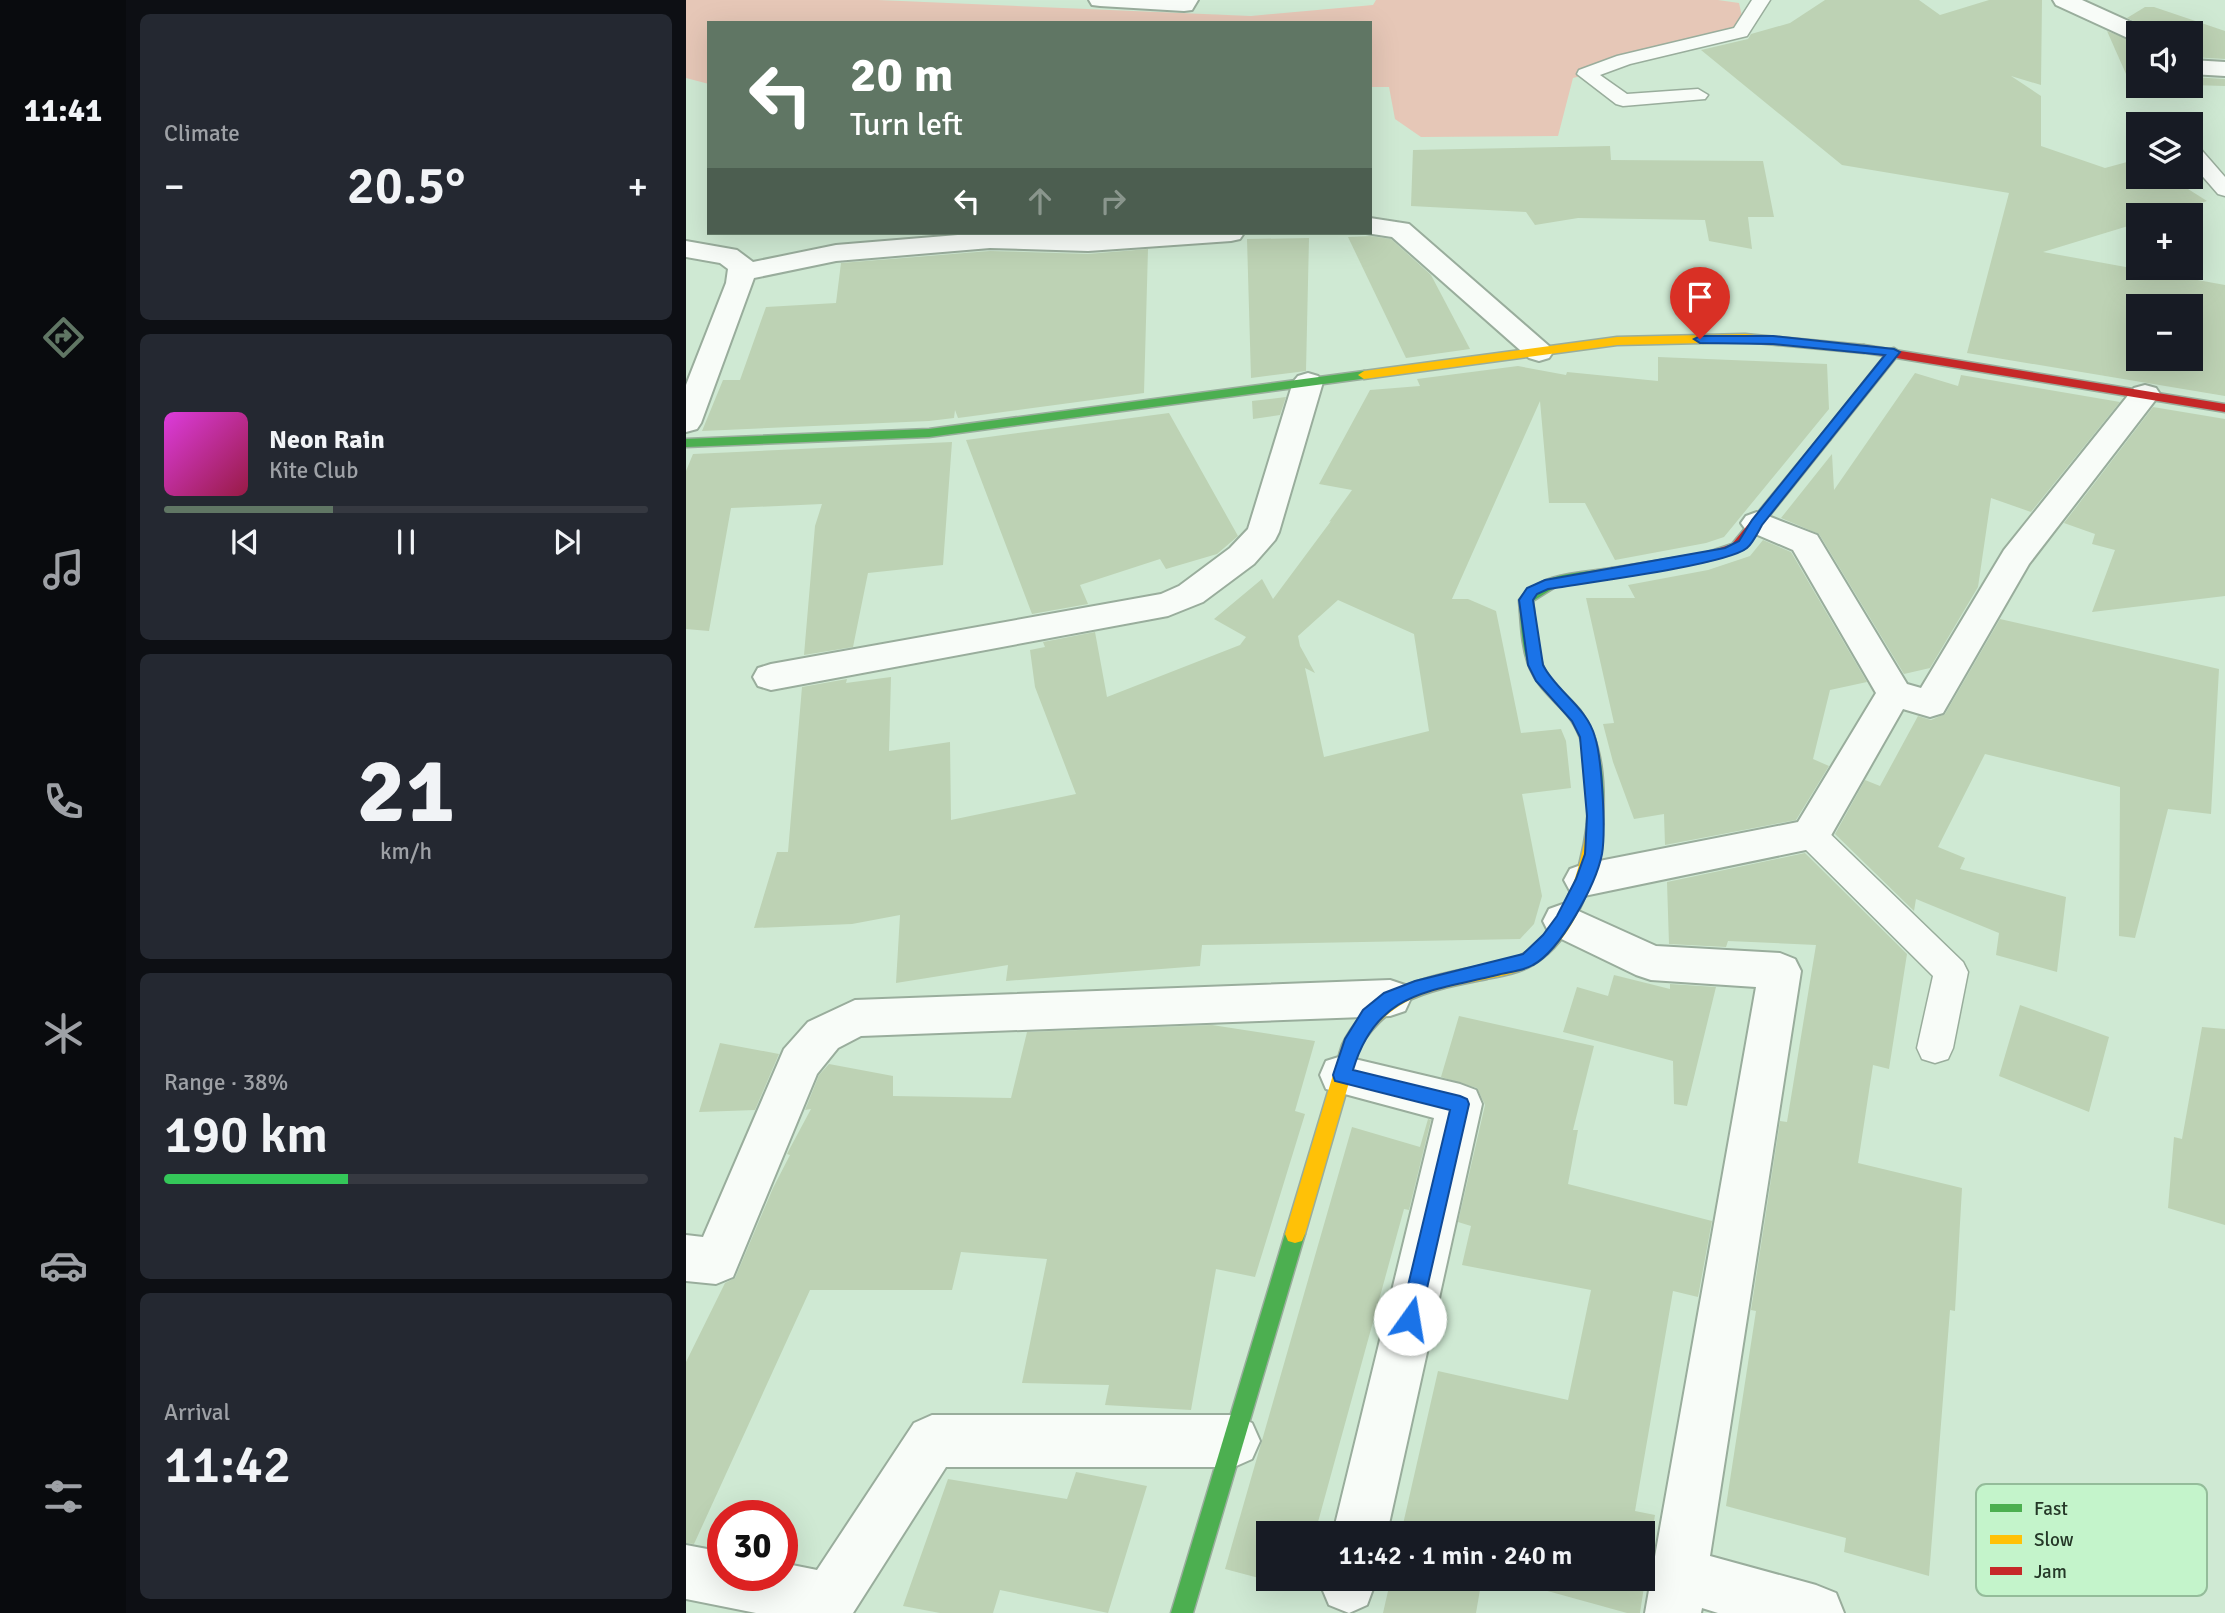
<!DOCTYPE html>
<meta charset="utf-8">
<style>
:root{--surface:#171b24;--page:#242831;--text:#f1f3f6;--muted:#9ea1a6;--line:#363941;--accent:#607664}
body{margin:0;font-family:Signika,sans-serif;background:var(--page);color:var(--text);height:100vh;display:flex;flex-direction:column;font-size:26px;white-space:nowrap}
*{box-sizing:border-box;margin:0}
p{font-size:23px;color:var(--muted)}
.icon{flex:none;width:38px;height:38px;fill:none;stroke:currentColor;stroke-width:2;stroke-linecap:round;stroke-linejoin:round}
.map{position:relative;flex:1;overflow:hidden}
.panel{display:flex;flex-direction:column;gap:14px;padding:14px;background:#0d0f14;width:560px}
.panel>*{flex:none}
.hud{position:absolute;left:21px;top:21px;width:665px;height:214px;border-radius:0px;box-shadow:0 7px 28px #0002;background:#607664;color:#fff;overflow:hidden}
.tools{position:absolute;left:1440px;top:21px;display:grid;gap:14px}
.tools a{display:grid;place-items:center;width:77px;height:77px;border-radius:0px;background:var(--surface);box-shadow:0 7px 28px #0002;font-size:35px}
.speed{position:absolute;left:21px;top:1500px;display:flex;gap:14px;font-size:35px;font-weight:700;text-align:center}
.speed>*{display:grid;place-content:center;width:91px;height:91px;border-radius:50%;background:var(--surface);box-shadow:0 7px 28px #0002;line-height:1}
.speed .limit{border:10px solid #d22;background:#fff;color:#111}
.pin{position:absolute;display:grid;place-items:center;width:60px;height:60px;color:#fff;margin:-72px -30px;border-radius:50% 50% 50% 0;rotate:-45deg;box-shadow:0 0 7px #0007}
.pin .icon{rotate:45deg}
.me{position:absolute;width:77px;margin:-38px;rotate:13deg;stroke-linejoin:round;filter:drop-shadow(0 0 5px #0008)}
.turn{display:flex;align-items:center;gap:24px;height:147px;padding:0 28px;font-size:32px}
.turn .icon{width:91px;height:91px;stroke-width:2.5}
.turn b{display:block;font-size:49px;line-height:60px}
.lanes{display:flex;align-items:center;height:66px;padding:0 28px;background:#0003;justify-content:center;gap:35px;direction:ltr}
.lanes .off{opacity:.35}
.big{font-size:52px;font-weight:600;line-height:1.1}
.panel .widget{flex:1;display:flex;flex-direction:column;justify-content:center;gap:10px;min-width:0;padding:0 24px;border-radius:10px;background:var(--page)}
.panel .dial{align-items:center;gap:0}
.dial b{font-size:91px;line-height:1}
.song{display:flex;align-items:center;gap:21px}
.cover{width:84px;height:84px;border-radius:10px;background:linear-gradient(135deg,hsl(300 70% 55%),hsl(340 70% 35%))}
.played{height:7px;border-radius:4px;background:linear-gradient(90deg,var(--accent) 35%,var(--line) 35%)}
.keys{display:flex;justify-content:space-around;direction:ltr}
.heat{display:flex;justify-content:space-between;align-items:center;font-size:38px;direction:ltr}
.charge{height:10px;border-radius:5px;background:linear-gradient(90deg,#34c759 38%,var(--line) 0)}
.trip{position:absolute;left:570px;top:1521px;width:399px;height:70px;border-radius:0px;background:var(--surface);box-shadow:0 7px 28px #0002;font-weight:600;line-height:70px;text-align:center}
main{display:flex;flex:1;min-height:0}
.tabs{display:flex;flex-direction:column;width:126px;justify-content:space-around;align-items:center;background:#090b0e;color:var(--muted)}
.tabs .icon{width:49px;height:49px}
.tabs .current{color:var(--accent)}
.tabs b{font-size:32px;color:var(--text)}
.map>svg:first-child{display:block}
.green{fill:#e6c7b7}
.building{fill:#bdd2b4;fill-rule:evenodd}
.lines{fill:none;stroke-linecap:round;stroke-linejoin:round}
.lane-casing{stroke:#99ad9c;stroke-width:3}
.street-casing{stroke:#99ad9c;stroke-width:4}
.fast-casing{stroke:#99ad9c;stroke-width:3}
.slow-casing{stroke:#99ad9c;stroke-width:3}
.jam-casing{stroke:#99ad9c;stroke-width:3}
.lane{fill:#f8fcf8;fill-rule:evenodd}
.street{fill:#f8fcf8;fill-rule:evenodd}
.fast{fill:#4caf50;fill-rule:evenodd}
.slow{fill:#ffc107;fill-rule:evenodd}
.jam{fill:#c62828;fill-rule:evenodd}
.route{fill:#1a73e8;stroke:#114b97;stroke-width:2}
.key{fill:#c4f4cb;stroke:#94bc9a;stroke-width:2}
.key-label{font-size:19px;fill:#253828}
</style>
<main>
<nav class="tabs">
<b>11:41</b>
<svg class="icon current" aria-label="directions" viewBox="0 0 24 24"><path d="M12 3l9 9-9 9-9-9zM9 14v-3h6M13 9l2 2-2 2"/></svg>
<svg class="icon" aria-label="music" viewBox="0 0 24 24"><path d="M9 18V5l10-2v13"/><circle cx="6" cy="18" r="3"/><circle cx="16" cy="16" r="3"/></svg>
<svg class="icon" aria-label="phone" viewBox="0 0 24 24"><path d="M5 4h4l2 5-3 2q2 4 5 5l2-3 5 2v4C11 20 4 13 5 4z"/></svg>
<svg class="icon" aria-label="climate" viewBox="0 0 24 24"><path d="M12 3v18M4 7l16 10M4 17L20 7"/></svg>
<svg class="icon" aria-label="car" viewBox="0 0 24 24"><path d="M5 17H2v-5l4-1 3-4h7l3 4 3 1v5h-3M9 17h6M6 11h13"/><circle cx="7" cy="17" r="2"/><circle cx="17" cy="17" r="2"/></svg>
<svg class="icon" aria-label="filters" viewBox="0 0 24 24"><path d="M4 7h16M4 17h16"/><circle cx="9" cy="7" r="2"/><circle cx="15" cy="17" r="2"/></svg>
</nav>
<section class="panel">
<div class="widget"><p>Climate</p>
<div class="heat"><a>−</a><b class="big">20.5°</b><a>+</a></div>
</div>
<div class="widget">
<div class="song"><i class="cover"></i><div><b>Neon Rain</b><p>Kite Club</p></div></div>
<div class="played"></div>
<div class="keys"><svg class="icon" aria-label="previous" viewBox="0 0 24 24"><path d="M18 5L8 12l10 7zM5 5v14"/></svg><svg class="icon" aria-label="pause" viewBox="0 0 24 24"><path d="M8 5v14M16 5v14"/></svg><svg class="icon" aria-label="next" viewBox="0 0 24 24"><path d="M6 5l10 7-10 7zM19 5v14"/></svg></div>
</div>
<div class="widget dial"><b>21</b><p>km/h</p></div>
<div class="widget"><p>Range · 38%</p><b class="big">190 km</b><div class="charge"></div></div>
<div class="widget"><p>Arrival</p><b class="big">11:42</b></div>
</section>
<div class="map">
<svg width="1539" height="1613" viewBox="0 0 1539 1613">
<rect width="100%" height="100%" fill="#cfe9d3"/>
<polygon class="green" points="0,0 192,0 565,16 687,5 690,0 1032,0 1053,3 1060,34 887,78 872,136 735,137 709,119 703,87 684,87 684,23 23,23 23,84 0,78"/>
<g class="building">
<path d="M1139,0H1233L1254,15L1303,0H1356L1355,85L1325,76L1355,96V146L1419,168L1452,159V177H1483L1521,201L1476,215H1452V223L1357,252L1539,285V396L1281,353L1323,193L1156,165L1015,50L1062,39L1065,34L1104,23ZM1452,306H1505V359H1452Z"/>
<polygon points="1459,7 1468,7 1539,31 1539,59 1505,57 1505,33 1466,33 1461,27 1441,18"/>
<polygon points="1421,31 1452,43 1452,83 1444,83"/>
<polygon points="1505,77 1539,79 1539,86 1505,85"/>
<polygon points="924,146 925,160 1077,161 1088,217 1062,217 1066,249 1023,241 1019,220 892,218 849,225 840,212 725,206 727,150"/>
<polygon points="684,236 705,239 745,275 784,349 720,358 662,237"/>
<polygon points="623,238 620,371 565,378 561,239"/>
<polygon points="462,249 458,393 272,418 269,410 268,418 243,421 16,431 37,380 54,380 80,307 150,303 155,263 304,251 402,254"/>
<path d="M972,357L1141,364L1143,409L1038,537L1020,543L929,560L899,503H863L854,401L766,599H782L810,611L835,733L875,729L880,741L885,788L836,794L856,896L848,924L834,939L516,945L514,966L320,981L322,965L210,983L214,915L166,924L68,928L91,852H102L116,687L161,679L160,683L205,677L203,751L264,742L265,820L390,794L349,687L344,650L359,647L357,642L409,632L421,697L554,645L560,637L528,619L576,579L587,599L645,521L643,522L666,490L633,484L684,390L734,386L731,379L832,366L880,375L881,372L972,381ZM652,600L728,634L743,731L638,757L619,668L629,673L614,646L612,636Z"/>
<polygon points="1229,373 1272,386 1275,375 1434,402 1345,512 1305,498 1292,587 1244,668 1218,674 1133,534 1095,518 1146,454 1148,490"/>
<polygon points="600,397 594,415 567,419 566,401"/>
<polygon points="1467,407 1539,419 1539,596 1406,612 1429,550 1406,544 1409,534 1378,523"/>
<polygon points="483,413 552,536 531,554 480,569 474,559 394,585 402,604 346,614 280,440"/>
<polygon points="266,442 257,565 182,573 167,647 118,655 129,526 136,504 45,508 23,631 0,629 0,471 7,454"/>
<polygon points="1077,540 1105,552 1181,682 1144,690 1127,759 1143,766 1110,820 979,845 978,814 948,819 927,762 917,724 928,723 900,598 949,598 942,585 1022,570 1064,556"/>
<polygon points="1314,619 1533,669 1525,814 1482,809 1449,938 1433,936 1434,787 1299,754 1252,847 1279,858 1274,869 1380,897 1371,972 1310,955 1313,933 1230,899 1228,911 1149,834 1179,780 1194,786 1232,716 1245,720 1259,714"/>
<polygon points="1119,853 1221,954 1203,1069 1187,1065 1172,1163 1276,1188 1269,1311 1264,1310 1243,1576 1158,1552 1160,1538 1040,1506 1070,1311 1065,1310 1094,1121 1101,1122 1130,945 1042,941 1040,947 983,944 981,882"/>
<polygon points="928,975 984,989 984,984 1030,987 1001,1106 988,1104 987,1061 877,1032 891,987 922,996"/>
<polygon points="1334,1005 1423,1037 1403,1112 1313,1076"/>
<polygon points="773,1016 908,1046 887,1130 892,1130 882,1184 1026,1221 1012,1297 987,1291 949,1511 969,1515 954,1613 941,1613 814,1578 957,1578 957,1533 715,1533 752,1371 882,1400 905,1290 776,1265 785,1226 772,1222 799,1105 791,1088 755,1077"/>
<polygon points="526,1025 629,1041 609,1111 619,1114 569,1277 530,1269 505,1410 419,1405 423,1385 336,1383 361,1259 275,1252 266,1290 124,1290 8,1544 0,1543 0,1362 39,1283 49,1278 87,1188 104,1155 101,1154 103,1150 125,1109 119,1110 133,1075 143,1064 207,1076 207,1096 325,1098 341,1032"/>
<polygon points="1516,1027 1539,1029 1539,1225 1482,1208 1488,1137 1496,1139"/>
<polygon points="34,1043 93,1054 69,1110 13,1112"/>
<polygon points="742,1119 745,1120 723,1210 718,1209 629,1533 583,1533 583,1578 617,1578 614,1589 539,1569 666,1127 734,1147"/>
<polygon points="390,1472 461,1486 422,1613 314,1590 307,1613 254,1613 217,1606 262,1479 381,1499"/>
<polygon points="705,1578 796,1578 790,1613 697,1613"/>
</g>
<g class="lines">
<g class="lane-casing">
<g id="lane">
<polygon points="1066,0 1084,0 1061,36 944,64 914,75 941,94 1012,89 1022,95 1019,99 937,106 930,104 891,74 893,70 931,56 1048,28"/>
<polygon points="1505,144 1512,146 1539,177 1539,196 1532,194 1505,163"/>
<polygon points="1125,823 1136,826 1277,962 1282,972 1267,1048 1262,1059 1249,1063 1236,1059 1231,1048 1247,976 1114,844 1109,835 1114,826"/>
</g>
</g>
<g class="street-casing">
<g id="street">
<polygon points="403,0 512,0 506,10 498,11 414,6 406,5"/>
<polygon points="1367,0 1396,0 1460,29 1463,33 1452,33 1452,41 1444,39 1370,5"/>
<polygon points="1505,60 1539,62 1539,76 1505,74"/>
<polygon points="684,218 723,224 863,346 867,352 863,358 853,361 843,358 706,237 680,233 684,233"/>
<polygon points="296,233 402,235 558,233 554,239 545,241 402,251 304,248 150,261 68,278 15,423 11,429 0,432 0,385 40,283 42,269 34,263 0,257 0,241 51,250 67,262 150,245"/>
<polygon points="622,373 632,376 637,382 593,532 589,540 568,564 517,602 482,616 85,690 72,686 67,677 72,668 85,664 475,594 493,586 544,548 562,529 607,382 612,376"/>
<polygon points="1459,385 1470,388 1474,394 1343,564 1257,713 1244,717 1217,709 1139,846 898,896 884,891 878,880 884,869 898,864 1112,822 1190,693 1107,550 1060,530 1055,523 1060,516 1071,512 1082,516 1131,535 1221,684 1235,688 1318,550 1448,388"/>
<polygon points="877,904 970,946 1094,953 1109,959 1115,971 1024,1556 1130,1585 1150,1593 1158,1613 1032,1613 1016,1608 1015,1613 959,1613 1070,987 965,980 950,975 863,933 857,921 863,909"/>
<polygon points="704,980 719,985 725,998 719,1011 704,1016 175,1036 152,1048 131,1074 47,1277 30,1284 0,1281 0,1235 17,1237 98,1049 122,1022 169,1000"/>
<polygon points="656,1056 774,1084 790,1090 796,1104 701,1533 647,1533 748,1118 640,1089 634,1075 640,1061"/>
<polygon points="246,1415 548,1415 566,1423 574,1441 566,1459 548,1467 260,1467 167,1613 70,1613 0,1599 0,1545 37,1552 37,1575 96,1575 96,1563 131,1570 228,1423"/>
<polygon points="636,1578 691,1578 681,1605 663,1613 643,1605 635,1586"/>
</g>
</g>
<g class="fast-casing">
<g id="fast">
<polygon points="1208,348 1214,352 1212,355 1144,440 1136,440 1136,434 1204,349"/>
<polygon points="678,371 682,372 682,378 243,437 0,447 0,439 243,429"/>
<path d="M926,568L931,570L933,573L931,576L871,586L847,601C850,624 849,649 859,670C866,686 883,696 894,710C918,743 919,785 917,824L915,828H903L901,824C903,788 905,744 881,715C868,700 852,688 844,669C835,648 835,623 833,600C853,572 895,573 926,568Z"/>
<polygon points="609,1225 616,1227 619,1234 507,1613 485,1613 599,1234 602,1227"/>
</g>
</g>
<g class="slow-casing">
<g id="slow">
<polygon points="1059,334 1178,345 1184,349 1178,353 1059,342 931,345 678,379 672,375 678,371 931,337"/>
<path d="M909,818L915,820L917,824C911,873 892,938 847,965C833,973 816,976 801,979C743,991 707,995 673,1048L619,1234L616,1241L609,1243L602,1241L599,1234L656,1045C682,990 734,977 789,967C804,964 822,963 835,955C878,929 895,870 901,824L903,820Z"/>
</g>
</g>
<g class="jam-casing">
<g id="jam">
<polygon points="1178,345 1539,404 1539,412 1174,352 1174,346"/>
<polygon points="1140,433 1144,434 1144,440 1056,550 1021,561 926,578 921,576 919,573 921,570 926,568 1019,553 1046,544 1136,434"/>
</g>
</g>
<use href="#lane" class="lane"/>
<use href="#street" class="street"/>
<use href="#fast" class="fast"/>
<use href="#slow" class="slow"/>
<use href="#jam" class="jam"/>
</g>
<path class="route" d="M1087,336L1208,349L1214,352L1076,525C1072,532 1067,543 1061,548C1040,565 898,583 862,589L851,594L847,600L857,665C870,691 901,707 909,737C916,759 920,831 916,854C910,884 875,950 847,965C837,971 822,972 811,975C742,992 690,992 667,1070L774,1096L781,1099L783,1104L734,1319L731,1326L724,1329L717,1326L714,1319L764,1110L649,1081L647,1075L659,1039L677,1010L698,993L729,981L837,954L857,935L871,916L890,879L899,854L901,816L894,737L886,721L850,681L842,665L833,600L841,588L859,580L1039,548L1053,541L1066,520L1199,355L1087,344L1014,343L1008,339L1014,336Z"/>
<rect x="1290" y="1484" width="231" height="112" rx="10" class="key"/>
<rect x="1304" y="1504" width="32" height="8" fill="#4caf50"/>
<rect x="1304" y="1535" width="32" height="9" fill="#ffc107"/>
<rect x="1304" y="1567" width="32" height="8" fill="#c62828"/>
<g class="key-label">
<text x="1348" y="1515">Fast</text>
<text x="1348" y="1546">Slow</text>
<text x="1348" y="1578">Jam</text>
</g>
</svg>
<div class="tools">
<a><svg class="icon" aria-label="sound" viewBox="0 0 24 24"><path d="M4 9h4l5-4v14l-5-4H4zM17 9q2 3 0 6"/></svg></a>
<a><svg class="icon" aria-label="layers" viewBox="0 0 24 24"><path d="M12 4l9 5-9 5-9-5zM3 14l9 5 9-5"/></svg></a>
<a>+</a>
<a>−</a>
</div>
<div class="speed"><div class="limit">30</div></div>
<div class="pin" style="left:1014px;top:339px;background:#d93025"><svg class="icon" aria-label="arrive" viewBox="0 0 24 24"><path d="M6 21V4h12l-3 4 3 4H6"/></svg></div>
<svg class="me" style="left:724px;top:1319px" viewBox="-20 -20 40 40"><circle r="19" fill="#fff"/><path d="M0-13L10 11 0 6-10 11z" fill="#1a73e8"/></svg>
<div class="trip">11:42 · 1 min · 240 m</div>
<div class="hud">
<div class="turn"><svg class="icon" aria-label="left" viewBox="0 0 24 24"><path d="M17 20v-9H6M10 6l-5 5 5 5"/></svg><div><b>20 m</b>Turn left</div></div>
<div class="lanes"><svg class="icon" aria-label="left" viewBox="0 0 24 24"><path d="M17 20v-9H6M10 6l-5 5 5 5"/></svg><svg class="icon off" aria-label="ahead" viewBox="0 0 24 24"><path d="M12 20V5M6 11l6-6 6 6"/></svg><svg class="icon off" aria-label="right" viewBox="0 0 24 24"><path d="M7 20v-9h11M14 6l5 5-5 5"/></svg></div>
</div>
</div>
</main>
